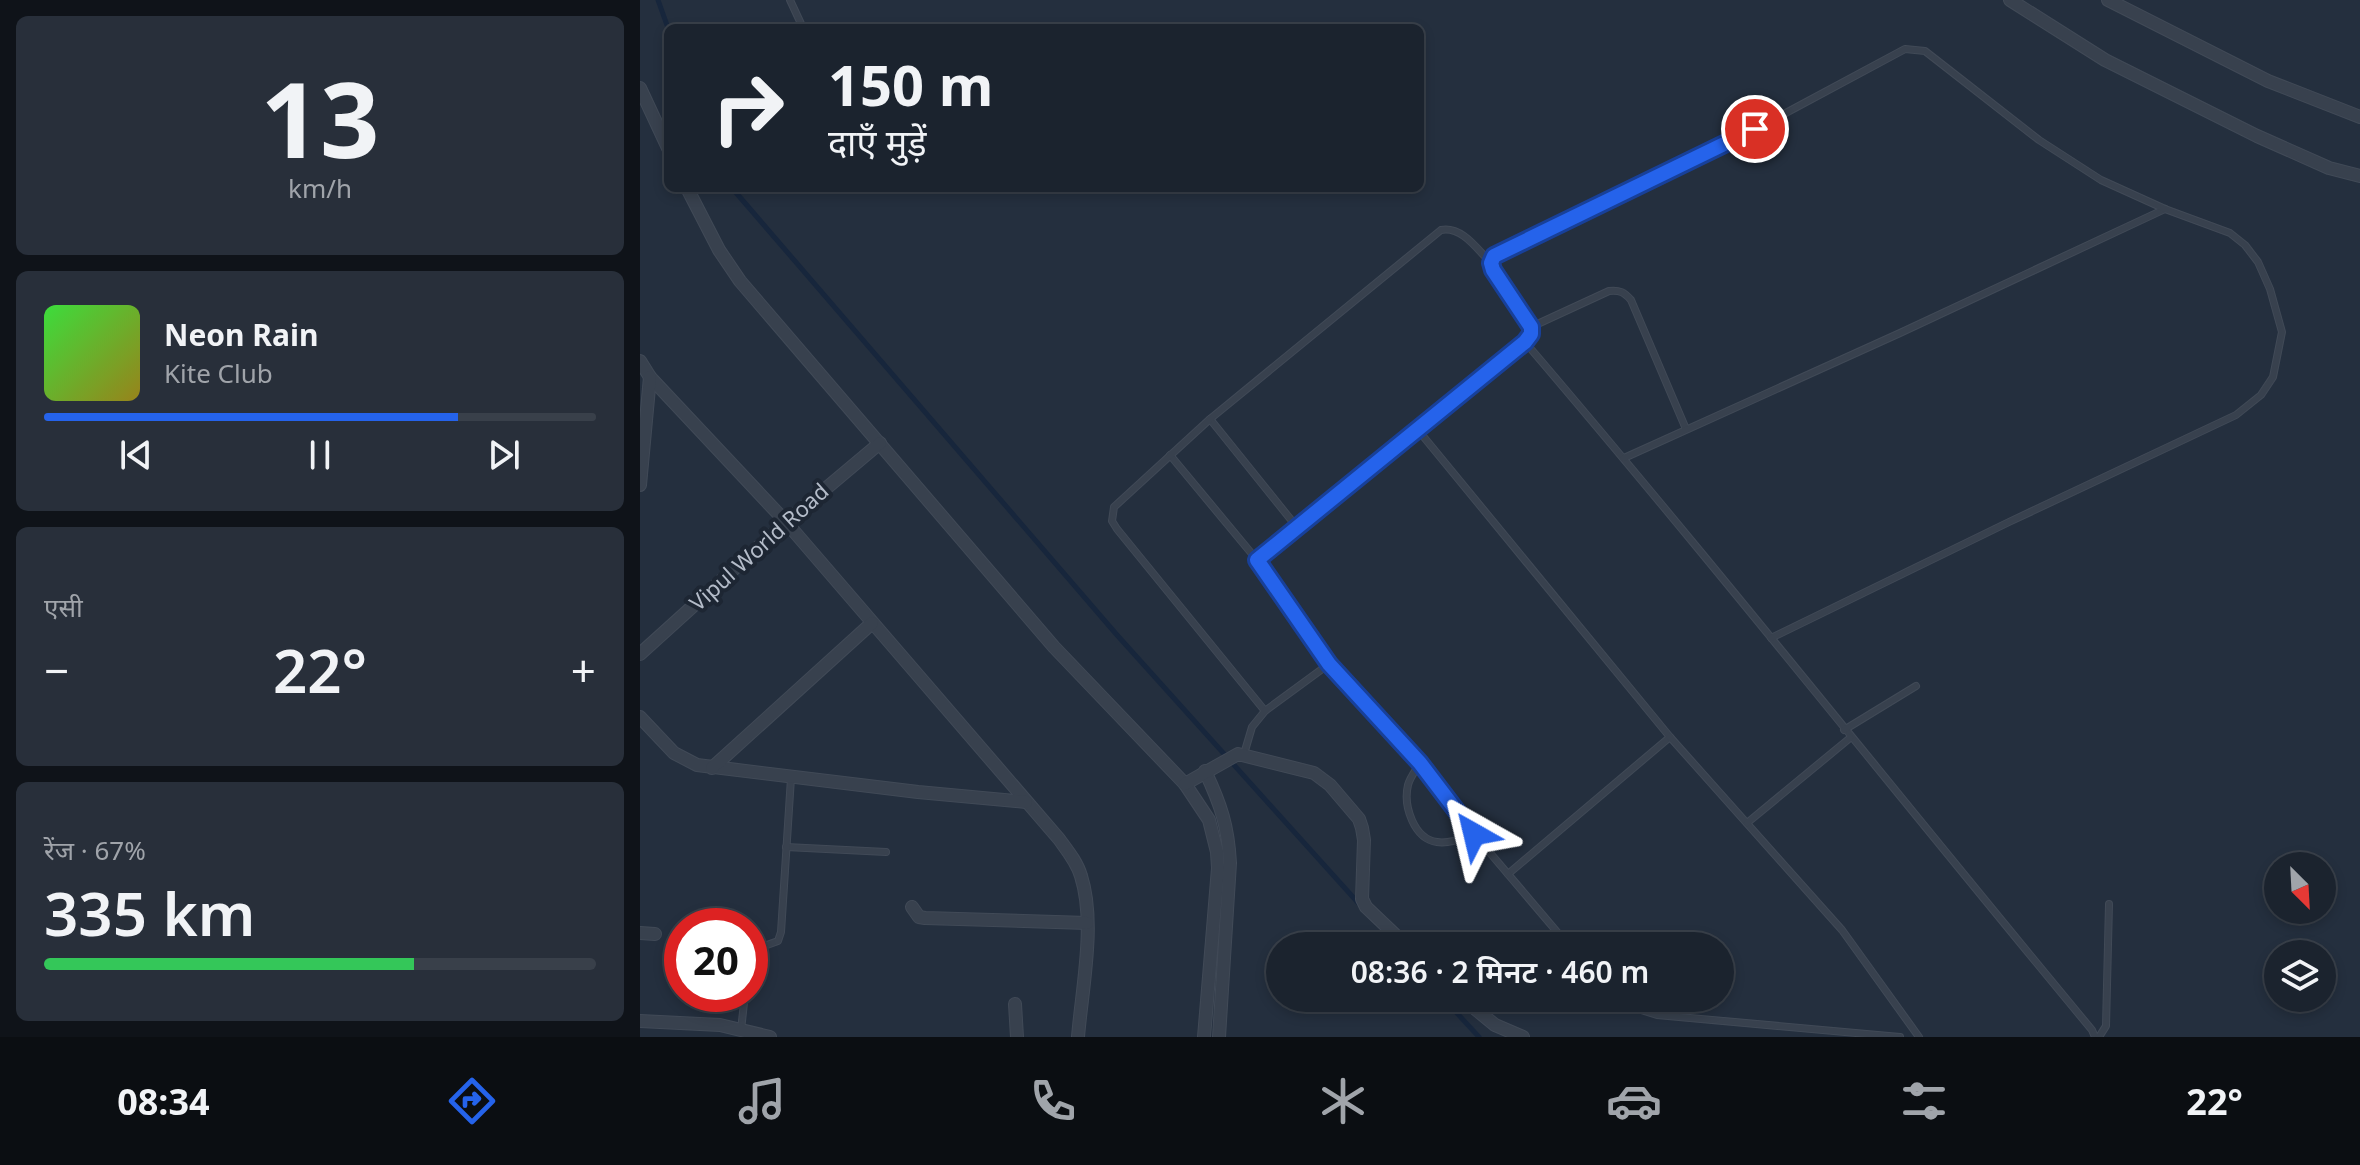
<!DOCTYPE html>
<html lang="hi">
<meta charset="utf-8">
<style>
:root{--surface:#1b232e;--page:#282f3a;--text:#f1f3f6;--muted:#a0a4aa;--line:#39404a;--accent:#2563eb}
body{margin:0;font-family:"Noto Sans","Noto Sans Devanagari",sans-serif;background:var(--page);color:var(--text);height:100vh;display:flex;flex-direction:column;font-size:30px;white-space:nowrap}
*{box-sizing:border-box;margin:0}
p{font-size:26px;color:var(--muted)}
.icon{flex:none;width:44px;height:44px;fill:none;stroke:currentColor;stroke-width:2;stroke-linecap:round;stroke-linejoin:round}
.map{position:relative;flex:1;overflow:hidden}
.panel{display:flex;flex-direction:column;gap:16px;padding:16px;background:#0f1319;width:640px}
.panel>*{flex:none}
.hud{position:absolute;left:24px;top:24px;width:760px;height:168px;border-radius:12px;box-shadow:0 4px 12px #0003,0 0 0 2px var(--line);background:#1b232e;color:var(--text);overflow:hidden}
.needle{width:52px;rotate:156deg}
.buttons{position:absolute;left:1624px;top:852px;display:grid;gap:16px}
.buttons a{display:grid;place-items:center;width:72px;height:72px;border-radius:50%;background:var(--surface);box-shadow:0 4px 12px #0003,0 0 0 2px var(--line);font-size:40px}
.speed{position:absolute;left:24px;top:908px;display:flex;gap:16px;font-size:40px;font-weight:700;text-align:center}
.speed>*{display:grid;place-content:center;width:104px;height:104px;border-radius:50%;background:var(--surface);box-shadow:0 4px 12px #0003,0 0 0 2px var(--line);line-height:1}
.speed .limit{border:12px solid #d22;background:#fff;color:#111}
.pin{position:absolute;display:grid;place-items:center;width:68px;height:68px;color:#fff;margin:-34px;border:4px solid #fff;border-radius:50%;box-shadow:0 2px 8px #0007}
.me{position:absolute;width:88px;margin:-44px;rotate:323deg;stroke-linejoin:round;filter:drop-shadow(0 0 6px #0008)}
.turn{display:flex;align-items:center;gap:28px;height:168px;padding:0 32px;font-size:36px}
.turn .icon{width:104px;height:104px;stroke-width:2.5}
.turn b{display:block;font-size:56px;line-height:68px}
.big{font-size:60px;font-weight:600;line-height:1.1}
.panel .widget{flex:1;display:flex;flex-direction:column;justify-content:center;gap:12px;min-width:0;padding:0 28px;border-radius:12px;background:var(--page)}
.panel .dial{align-items:center;gap:0}
.dial b{font-size:104px;line-height:1}
.song{display:flex;align-items:center;gap:24px}
.cover{width:96px;height:96px;border-radius:12px;background:linear-gradient(135deg,hsl(120 70% 55%),hsl(50 70% 35%))}
.played{height:8px;border-radius:4px;background:linear-gradient(90deg,var(--accent) 75%,var(--line) 75%)}
.keys{display:flex;justify-content:space-around;direction:ltr}
.heat{display:flex;justify-content:space-between;align-items:center;font-size:44px;direction:ltr}
.charge{height:12px;border-radius:6px;background:linear-gradient(90deg,#34c759 67%,var(--line) 0)}
.trip{position:absolute;left:626px;top:932px;width:468px;height:80px;border-radius:40px;background:var(--surface);box-shadow:0 4px 12px #0003,0 0 0 2px var(--line);font-weight:600;line-height:80px;text-align:center}
.menu{display:flex;height:128px;justify-content:space-around;align-items:center;background:#0b0e12;color:var(--muted)}
.menu .icon{width:56px;height:56px}
.menu .selected{color:var(--accent)}
.menu b{font-size:36px;color:var(--text)}
main{display:flex;flex:1;min-height:0}
.map>svg:first-child{display:block}
.lines{fill:none;stroke-linecap:round;stroke-linejoin:round}
.stream{stroke:#17263c;stroke-width:5}
.service-casing{stroke:#414a57;stroke-width:8}
.minor-casing{stroke:#414a57;stroke-width:14}
.service{stroke:#38414e;stroke-width:6}
.minor{stroke:#38414e;stroke-width:12}
.route-casing{stroke:#184099;stroke-width:20}
.route{stroke:#2563eb;stroke-width:14}
.labels{text-anchor:middle;stroke-width:8;stroke-linejoin:round;paint-order:stroke}
.street-label{font-size:22px;fill:#b4bcc9;stroke:#1d2633}
</style>
<main>
<section class="panel">
<div class="widget dial"><b>13</b><p>km/h</p></div>
<div class="widget">
<div class="song"><i class="cover"></i><div><b>Neon Rain</b><p>Kite Club</p></div></div>
<div class="played"></div>
<div class="keys"><svg class="icon" aria-label="previous" viewBox="0 0 24 24"><path d="M18 5L8 12l10 7zM5 5v14"/></svg><svg class="icon" aria-label="pause" viewBox="0 0 24 24"><path d="M8 5v14M16 5v14"/></svg><svg class="icon" aria-label="next" viewBox="0 0 24 24"><path d="M6 5l10 7-10 7zM19 5v14"/></svg></div>
</div>
<div class="widget"><p>एसी</p>
<div class="heat"><a>−</a><b class="big">22°</b><a>+</a></div>
</div>
<div class="widget"><p>रेंज · 67%</p><b class="big">335 km</b><div class="charge"></div></div>
</section>
<div class="map">
<svg width="1720" height="1037" viewBox="0 0 1720 1037">
<rect width="100%" height="100%" fill="#242f3e"/>
<g class="lines">
<g class="stream">
<polyline points="18,0 28,28"/>
<polyline points="92,188 477,635 721,906"/>
<polyline points="744,932 757,946"/>
<polyline points="803,998 839,1037"/>
</g>
<g class="service-casing">
<g id="service">
<polyline points="150,0 163,28"/>
<path d="M891,327L969,291C980,290 984,292 991,300L1046,429"/>
<path d="M885,342C1078,568 1262,801 1452,1030L1455,1037"/>
<polyline points="570,419 656,526"/>
<polyline points="778,430 1030,737 868,874"/>
<polyline points="530,455 617,560 689,664 780,763 834,834 929,946"/>
<polyline points="984,458 1260,333 1525,209"/>
<polyline points="617,560 885,342 891,334 891,327 853,270 851,263 854,256 1088,144 1265,49 1285,51 1399,140 1461,180 1525,209 1590,233 1605,245 1618,262 1630,289 1642,332 1633,377 1621,395 1596,415 1369,522 1131,638"/>
<path d="M625,711L477,529L472,521L474,507L570,419L801,230C822,226 837,249 851,263"/>
<polyline points="1204,730 1276,686"/>
<polyline points="1030,737 1202,930 1279,1037"/>
<polyline points="604,754 612,727 625,711 689,664"/>
<path d="M780,763C776,770 770,777 768,785C763,806 774,839 797,842C809,844 823,838 834,834"/>
<polyline points="1107,823 1210,738"/>
<polyline points="146,847 246,852"/>
<polyline points="110,958 116,949 138,941 141,932 151,778"/>
<polyline points="975,998 982,1004 1017,1015 1260,1037"/>
<polyline points="101,1030 105,994"/>
<polyline points="1459,1037 1466,1026 1469,904"/>
</g>
</g>
<g class="minor-casing">
<g id="minor">
<polyline points="1370,0 1465,60 1617,136 1689,168 1720,176"/>
<polyline points="1468,0 1628,81 1720,117"/>
<polyline points="0,88 28,148"/>
<polyline points="47,188 79,250 100,281 414,647 545,784 569,820 577,852 578,868 564,1037"/>
<path d="M0,361L10,377L146,522L419,839C427,850 437,862 441,876C456,923 442,988 438,1037"/>
<polyline points="0,485 10,377"/>
<polyline points="0,654 146,522 240,443"/>
<polyline points="0,717 34,753 57,765 278,792 386,802"/>
<polyline points="72,768 232,623"/>
<path d="M565,771C581,805 588,826 590,863L579,1037"/>
<polyline points="545,784 598,754 674,773 690,785 719,819 722,828 724,840 722,899 726,907 767,946"/>
<polyline points="272,907 279,917 285,918 447,923"/>
<polyline points="0,933 15,934"/>
<polyline points="822,998 855,1025 883,1037"/>
<polyline points="375,1004 377,1037"/>
<polyline points="0,1021 80,1025 130,1037"/>
</g>
</g>
<use href="#service" class="service"/>
<use href="#minor" class="minor"/>
</g>
<g class="lines">
<g class="route-casing">
<polyline id="route" points="834,834 780,763 689,664 617,560 885,342 891,334 891,327 853,270 851,263 854,256 1115,129"/>
</g>
<use href="#route" class="route"/>
</g>
<g class="labels">
<g class="street-label">
<text transform="translate(119 547) rotate(-42)" y="8">Vipul World Road</text>
</g>
</g>
</svg>
<div class="buttons">
<a><svg class="needle" viewBox="-14 -14 28 28"><path d="M0-13l5 13h-10z" fill="#e53935"/><path d="M0 13l5-13h-10z" fill="#a0a4aa"/></svg></a>
<a><svg class="icon" aria-label="layers" viewBox="0 0 24 24"><path d="M12 4l9 5-9 5-9-5zM3 14l9 5 9-5"/></svg></a>
</div>
<div class="speed"><div class="limit">20</div></div>
<div class="pin" style="left:1115px;top:129px;background:#d93025"><svg class="icon" aria-label="arrive" viewBox="0 0 24 24"><path d="M6 21V4h12l-3 4 3 4H6"/></svg></div>
<svg class="me" style="left:834px;top:834px" viewBox="-20 -20 40 40"><path d="M0-17L14 15 0 8-14 15z" fill="#2563eb" stroke="#fff" stroke-width="4"/></svg>
<div class="trip">08:36 · 2 मिनट · 460 m</div>
<div class="hud">
<div class="turn"><svg class="icon" aria-label="right" viewBox="0 0 24 24"><path d="M7 20v-9h11M14 6l5 5-5 5"/></svg><div><b>150 m</b>दाएँ मुड़ें</div></div>
</div>
</div>
</main>
<nav class="menu">
<b>08:34</b>
<svg class="icon selected" aria-label="directions" viewBox="0 0 24 24"><path d="M12 3l9 9-9 9-9-9zM9 14v-3h6M13 9l2 2-2 2"/></svg>
<svg class="icon" aria-label="music" viewBox="0 0 24 24"><path d="M9 18V5l10-2v13"/><circle cx="6" cy="18" r="3"/><circle cx="16" cy="16" r="3"/></svg>
<svg class="icon" aria-label="phone" viewBox="0 0 24 24"><path d="M5 4h4l2 5-3 2q2 4 5 5l2-3 5 2v4C11 20 4 13 5 4z"/></svg>
<svg class="icon" aria-label="climate" viewBox="0 0 24 24"><path d="M12 3v18M4 7l16 10M4 17L20 7"/></svg>
<svg class="icon" aria-label="car" viewBox="0 0 24 24"><path d="M5 17H2v-5l4-1 3-4h7l3 4 3 1v5h-3M9 17h6M6 11h13"/><circle cx="7" cy="17" r="2"/><circle cx="17" cy="17" r="2"/></svg>
<svg class="icon" aria-label="filters" viewBox="0 0 24 24"><path d="M4 7h16M4 17h16"/><circle cx="9" cy="7" r="2"/><circle cx="15" cy="17" r="2"/></svg>
<b>22°</b>
</nav>
